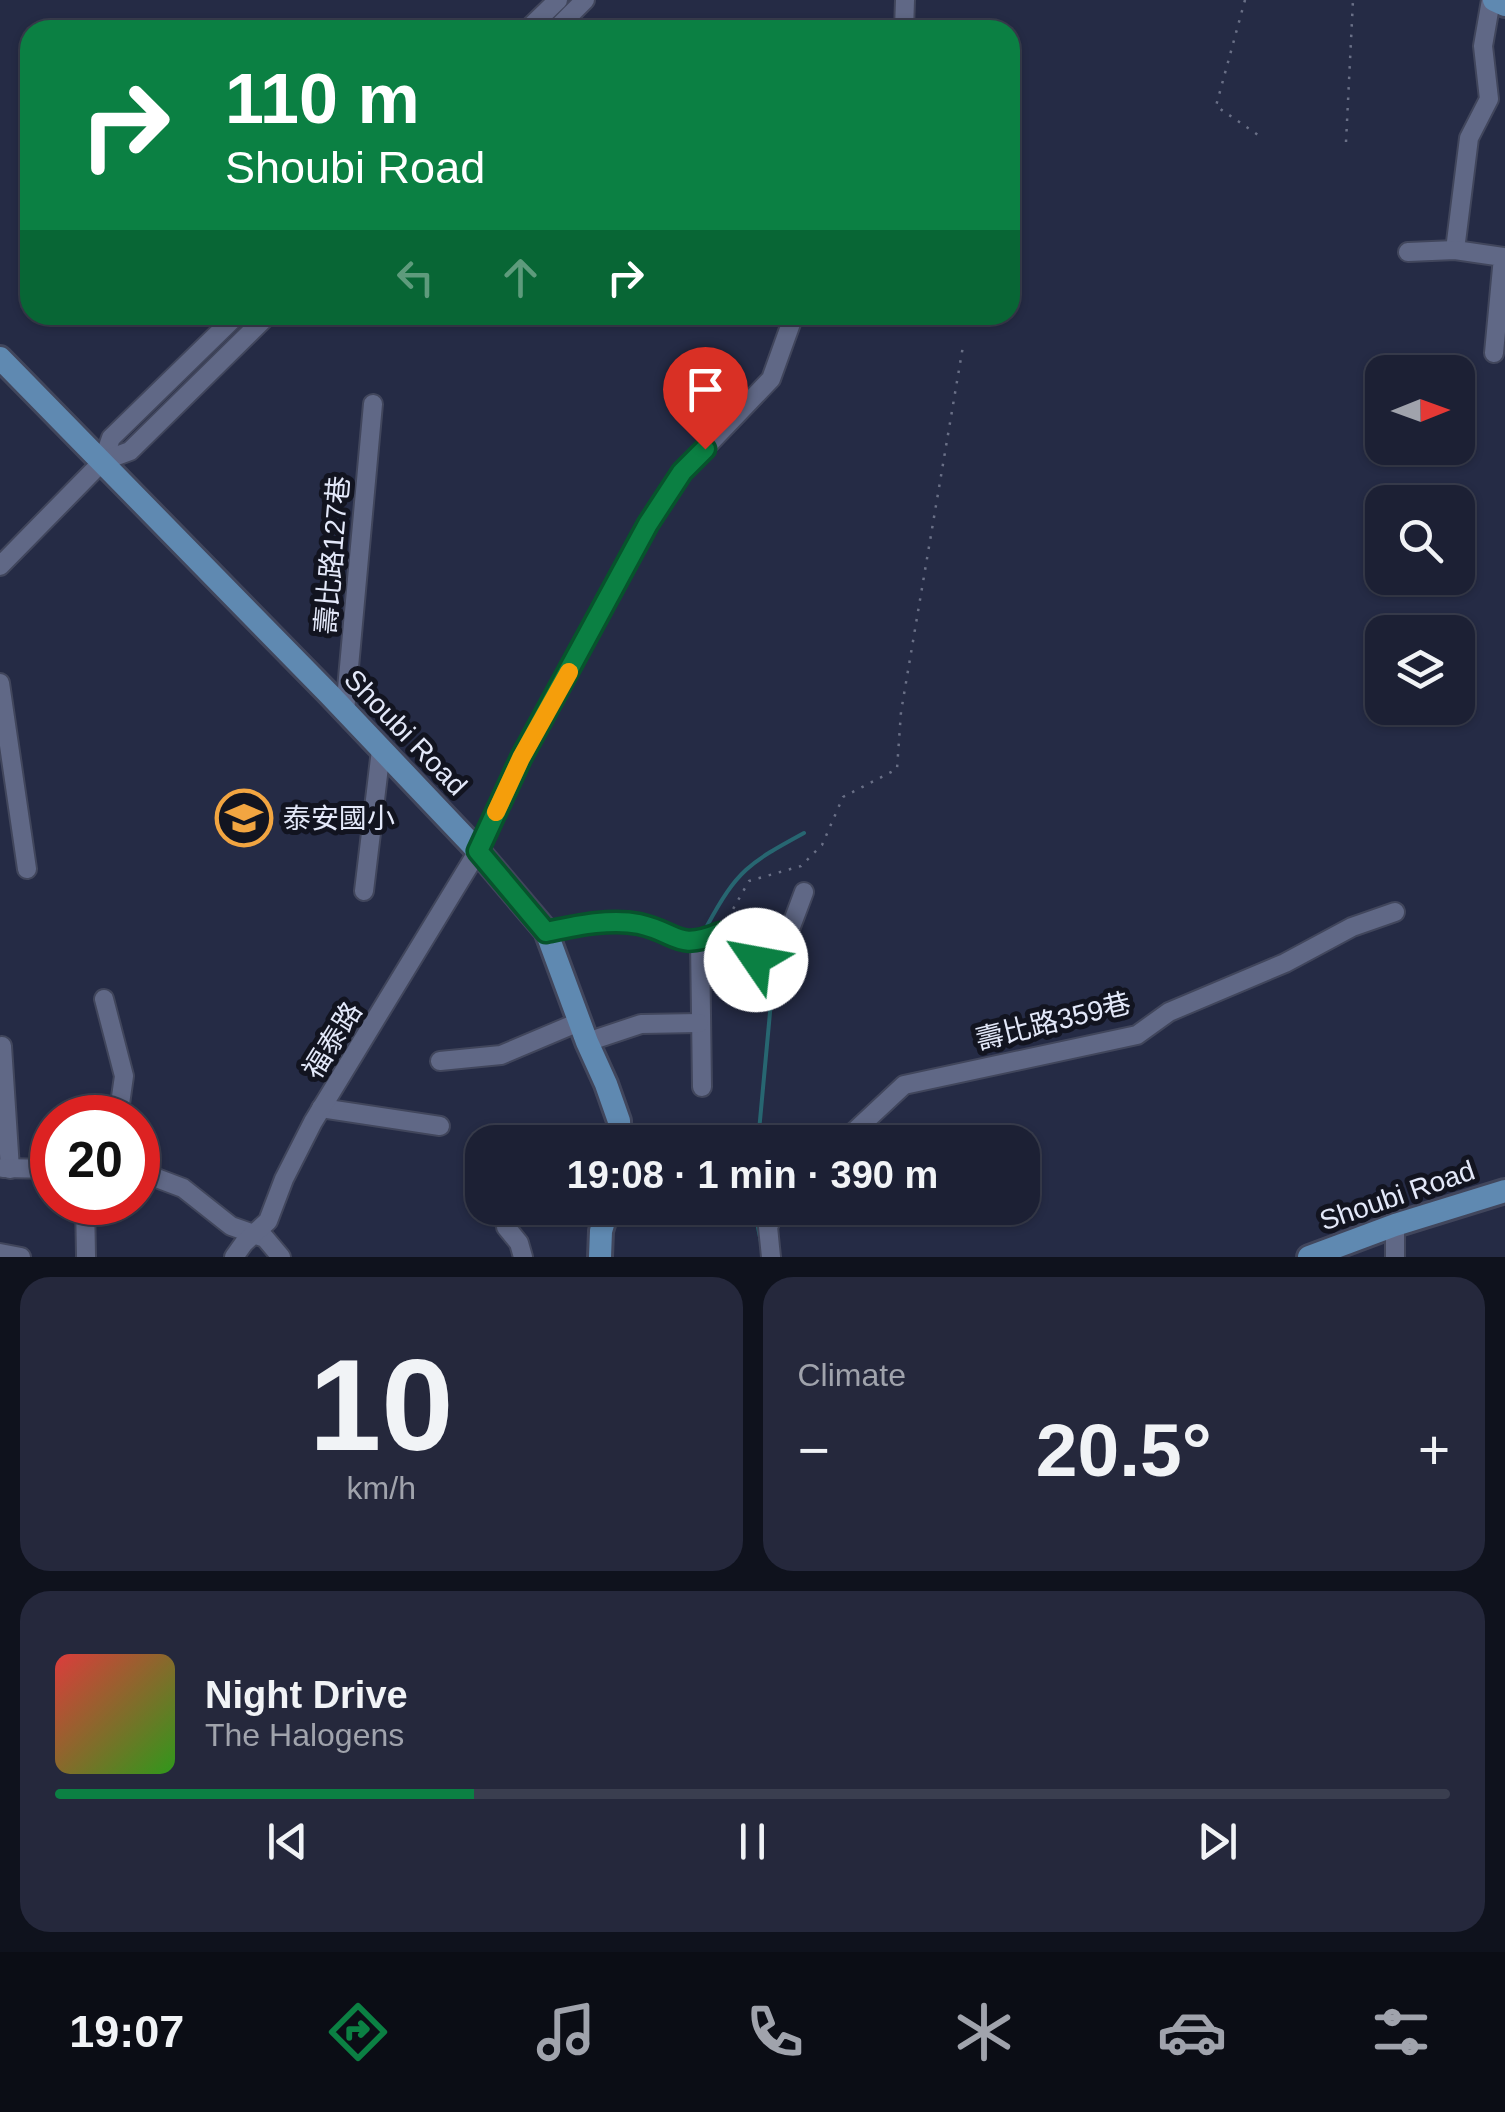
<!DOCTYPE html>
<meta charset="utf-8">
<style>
:root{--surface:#1c2034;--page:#25283c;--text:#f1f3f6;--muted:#a0a3ac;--line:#3a3e4f;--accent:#0b8043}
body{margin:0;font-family:Arial,"Noto Sans TC",sans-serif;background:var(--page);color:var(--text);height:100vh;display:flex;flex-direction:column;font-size:38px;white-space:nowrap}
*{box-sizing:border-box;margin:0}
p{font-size:32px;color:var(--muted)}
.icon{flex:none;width:55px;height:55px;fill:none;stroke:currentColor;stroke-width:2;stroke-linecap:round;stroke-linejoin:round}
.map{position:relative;height:1257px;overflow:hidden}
.side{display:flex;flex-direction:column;gap:20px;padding:20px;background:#0f121d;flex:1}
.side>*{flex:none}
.top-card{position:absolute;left:20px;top:20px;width:1000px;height:305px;border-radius:30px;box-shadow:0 2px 8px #0004,0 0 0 2px var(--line);background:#0b8043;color:#fff;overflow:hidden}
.needle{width:65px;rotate:89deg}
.tools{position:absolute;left:1365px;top:355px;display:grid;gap:20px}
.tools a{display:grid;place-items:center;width:110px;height:110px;border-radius:20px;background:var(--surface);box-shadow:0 2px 8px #0004,0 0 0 2px var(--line);font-size:50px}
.speed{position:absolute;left:30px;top:1095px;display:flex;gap:20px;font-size:50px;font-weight:700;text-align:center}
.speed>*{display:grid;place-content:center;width:130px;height:130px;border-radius:50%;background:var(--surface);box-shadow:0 2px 8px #0004,0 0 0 2px var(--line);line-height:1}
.speed .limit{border:15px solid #d22;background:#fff;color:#111}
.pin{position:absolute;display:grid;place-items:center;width:85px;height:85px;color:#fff;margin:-102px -42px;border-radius:50% 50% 50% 0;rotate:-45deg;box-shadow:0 0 10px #0007}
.pin .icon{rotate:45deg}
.me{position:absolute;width:110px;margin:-55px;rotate:303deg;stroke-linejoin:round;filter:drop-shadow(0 0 8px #0008)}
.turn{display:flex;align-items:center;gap:35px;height:210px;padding:0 40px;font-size:45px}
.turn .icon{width:130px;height:130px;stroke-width:2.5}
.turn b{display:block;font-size:70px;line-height:85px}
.lanes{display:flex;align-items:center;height:95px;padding:0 40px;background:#0003;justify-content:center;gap:50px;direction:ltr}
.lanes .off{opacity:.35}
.big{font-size:75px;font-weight:700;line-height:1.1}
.side .tile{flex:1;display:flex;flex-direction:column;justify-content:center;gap:15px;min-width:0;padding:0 35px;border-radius:30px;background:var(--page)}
.side .dial{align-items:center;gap:0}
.dial b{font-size:130px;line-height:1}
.song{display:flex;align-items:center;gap:30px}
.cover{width:120px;height:120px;border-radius:15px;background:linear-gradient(135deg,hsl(0 70% 55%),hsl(110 70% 35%))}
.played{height:10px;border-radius:5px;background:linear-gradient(90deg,var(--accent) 30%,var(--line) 30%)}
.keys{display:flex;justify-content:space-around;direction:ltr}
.heat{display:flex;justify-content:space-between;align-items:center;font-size:55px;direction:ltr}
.side .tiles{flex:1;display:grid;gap:20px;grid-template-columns:1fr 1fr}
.tile:last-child{grid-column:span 2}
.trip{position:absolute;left:465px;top:1125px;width:575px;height:100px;border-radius:30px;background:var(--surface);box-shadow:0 2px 8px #0004,0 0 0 2px var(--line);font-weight:700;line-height:100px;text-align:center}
.dock{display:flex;height:160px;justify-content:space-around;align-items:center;background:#0b0d15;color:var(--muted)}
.dock .icon{width:70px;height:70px}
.dock .on{color:var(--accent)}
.dock b{font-size:45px;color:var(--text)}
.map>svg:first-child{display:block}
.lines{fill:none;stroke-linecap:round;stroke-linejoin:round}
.stream{stroke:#276671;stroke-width:4}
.minor-casing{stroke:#41465c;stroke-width:22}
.major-casing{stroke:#41465c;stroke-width:28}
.path{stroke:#6a7087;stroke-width:2.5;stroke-dasharray:2.5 8;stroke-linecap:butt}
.minor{stroke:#606886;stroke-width:18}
.major{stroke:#5f89b1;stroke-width:22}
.route-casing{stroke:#07532c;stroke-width:25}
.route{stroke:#0b8043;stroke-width:18}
.slow{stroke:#f59e0b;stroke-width:18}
.labels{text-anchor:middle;stroke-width:10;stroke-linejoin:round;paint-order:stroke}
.street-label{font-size:28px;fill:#e3e8f9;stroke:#121420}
.poi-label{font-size:28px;fill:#e3e8f9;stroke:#121420;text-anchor:start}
</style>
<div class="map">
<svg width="1505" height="1257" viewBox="0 0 1505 1257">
<rect width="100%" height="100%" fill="#252b45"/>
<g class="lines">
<g class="stream">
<path d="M713,931L707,926C737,870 749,863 804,833"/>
<polyline points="750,964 773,980 758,1142"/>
<polyline points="754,1208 761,1242"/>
</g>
<g class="minor-casing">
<g id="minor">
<polyline points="527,30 558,0"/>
<polyline points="555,30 585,0"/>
<polyline points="904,30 905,0"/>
<polyline points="1455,250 1469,138 1489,99 1483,46 1491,0"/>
<polyline points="1408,252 1455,250 1503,257 1494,353"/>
<polyline points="103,461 111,438 237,315"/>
<polyline points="0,566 103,461 130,451 268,315"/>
<polyline points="0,683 27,869"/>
<polyline points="345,711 373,404"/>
<polyline points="364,891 381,750"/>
<path d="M546,931C575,926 610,917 639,924C679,933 676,952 721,933C743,946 748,960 774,962L780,956L804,892"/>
<polyline points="700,941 702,1087"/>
<polyline points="104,999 124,1076 118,1118"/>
<polyline points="587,1042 641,1024 699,1023"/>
<polyline points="2,1046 10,1169"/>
<polyline points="440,1061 501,1055 579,1022"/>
<polyline points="321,1108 440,1126"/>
<polyline points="843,1142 904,1085 1137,1035 1169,1012 1285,963 1352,927 1395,912"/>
<polyline points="3,1168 52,1169"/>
<polyline points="138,1171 183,1188 231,1226 265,1238 281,1257"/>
<polyline points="85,1202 86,1256"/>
<polyline points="506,1227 519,1243 523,1257"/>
<polyline points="0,1253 21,1257"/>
<polyline points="234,1257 244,1243 268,1221 284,1179 313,1122 478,851 521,757 648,524 682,472 771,379 794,315"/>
<polyline points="771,1257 768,1227 777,1208"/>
<polyline points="1395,1257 1395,1225"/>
</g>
</g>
<g class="major-casing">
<g id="major">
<polyline points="1494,0 1505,5"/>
<polyline points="0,358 329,694 478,851 546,931 587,1042 606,1084 619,1121 620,1142"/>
<polyline points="600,1257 601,1231 608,1208"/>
<polyline points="1309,1257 1395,1225 1505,1191"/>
</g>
</g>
<g class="path">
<polyline points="1245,0 1216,106 1261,137"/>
<polyline points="1346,142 1353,0"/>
<polyline points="728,918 749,881 801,866 822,845 843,797 897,769 901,712 963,346"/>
</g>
<use href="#minor" class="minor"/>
<use href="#major" class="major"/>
</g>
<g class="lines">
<g class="route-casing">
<path id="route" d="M705,449L682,472L648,524L521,758L478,851L546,932C575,926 610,918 639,924C679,933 676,951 720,933L756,960"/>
</g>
<use href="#route" class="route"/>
<polyline class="slow" points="496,812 521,758 569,672"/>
</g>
<defs>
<g id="school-ring" transform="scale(2.875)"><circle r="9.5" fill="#121420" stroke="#f2a541" stroke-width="1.5"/><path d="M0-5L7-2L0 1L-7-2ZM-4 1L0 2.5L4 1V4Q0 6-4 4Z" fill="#f2a541"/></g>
</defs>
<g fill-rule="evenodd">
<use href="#school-ring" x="244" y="818"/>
</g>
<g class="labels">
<g class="street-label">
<text transform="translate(332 555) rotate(-85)" y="10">壽比路127巷</text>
<text transform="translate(406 732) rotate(46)" y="10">Shoubi Road</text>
<text transform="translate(1053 1021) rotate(-14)" y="10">壽比路359巷</text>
<text transform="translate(332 1040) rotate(-58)" y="10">福泰路</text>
<text transform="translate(1397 1195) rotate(-19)" y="10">Shoubi Road</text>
</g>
<g class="poi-label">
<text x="283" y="828">泰安國小</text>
</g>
</g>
</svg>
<div class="tools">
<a><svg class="needle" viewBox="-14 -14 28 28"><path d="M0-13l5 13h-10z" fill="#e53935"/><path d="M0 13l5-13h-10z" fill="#a0a3ac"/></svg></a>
<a><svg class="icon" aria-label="search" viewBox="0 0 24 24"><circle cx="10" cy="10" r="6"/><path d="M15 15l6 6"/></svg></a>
<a><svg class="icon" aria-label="layers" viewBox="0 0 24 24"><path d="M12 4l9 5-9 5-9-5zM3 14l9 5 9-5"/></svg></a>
</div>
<div class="speed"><div class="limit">20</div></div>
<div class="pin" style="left:705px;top:449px;background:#d93025"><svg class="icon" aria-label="arrive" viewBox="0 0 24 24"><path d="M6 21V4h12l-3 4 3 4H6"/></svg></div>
<svg class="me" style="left:756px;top:960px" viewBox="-20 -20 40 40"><circle r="19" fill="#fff"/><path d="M0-13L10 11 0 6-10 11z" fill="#0b8043"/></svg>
<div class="trip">19:08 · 1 min · 390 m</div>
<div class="top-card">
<div class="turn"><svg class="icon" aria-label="right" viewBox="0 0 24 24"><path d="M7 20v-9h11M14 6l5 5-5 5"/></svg><div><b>110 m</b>Shoubi Road</div></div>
<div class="lanes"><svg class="icon off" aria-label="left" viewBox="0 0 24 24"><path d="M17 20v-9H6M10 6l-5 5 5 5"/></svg><svg class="icon off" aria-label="ahead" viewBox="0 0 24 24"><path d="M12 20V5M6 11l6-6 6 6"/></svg><svg class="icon" aria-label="right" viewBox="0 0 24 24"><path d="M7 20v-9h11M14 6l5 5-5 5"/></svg></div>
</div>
</div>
<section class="side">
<div class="tiles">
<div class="tile dial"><b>10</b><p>km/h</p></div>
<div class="tile"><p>Climate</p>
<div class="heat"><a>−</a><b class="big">20.5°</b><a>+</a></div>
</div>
<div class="tile">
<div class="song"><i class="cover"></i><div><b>Night Drive</b><p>The Halogens</p></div></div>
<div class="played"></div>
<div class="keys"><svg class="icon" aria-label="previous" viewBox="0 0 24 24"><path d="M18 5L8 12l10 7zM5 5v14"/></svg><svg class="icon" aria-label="pause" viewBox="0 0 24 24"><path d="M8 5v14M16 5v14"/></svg><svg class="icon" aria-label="next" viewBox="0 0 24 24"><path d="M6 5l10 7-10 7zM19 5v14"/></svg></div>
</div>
</div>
</section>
<nav class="dock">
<b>19:07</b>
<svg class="icon on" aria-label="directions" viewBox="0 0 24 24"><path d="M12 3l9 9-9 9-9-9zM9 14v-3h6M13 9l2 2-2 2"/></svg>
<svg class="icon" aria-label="music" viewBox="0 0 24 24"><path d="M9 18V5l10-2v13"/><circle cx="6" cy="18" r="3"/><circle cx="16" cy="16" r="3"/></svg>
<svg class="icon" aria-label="phone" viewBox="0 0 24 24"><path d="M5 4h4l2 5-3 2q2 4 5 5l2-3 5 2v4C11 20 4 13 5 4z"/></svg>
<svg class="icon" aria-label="climate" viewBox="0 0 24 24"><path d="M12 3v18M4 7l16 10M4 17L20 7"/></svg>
<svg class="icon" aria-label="car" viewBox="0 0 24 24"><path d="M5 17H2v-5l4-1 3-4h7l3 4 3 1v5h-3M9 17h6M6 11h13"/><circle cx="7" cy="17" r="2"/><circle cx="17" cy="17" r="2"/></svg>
<svg class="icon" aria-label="filters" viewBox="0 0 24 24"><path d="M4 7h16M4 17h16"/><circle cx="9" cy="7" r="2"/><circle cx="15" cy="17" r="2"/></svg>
</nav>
